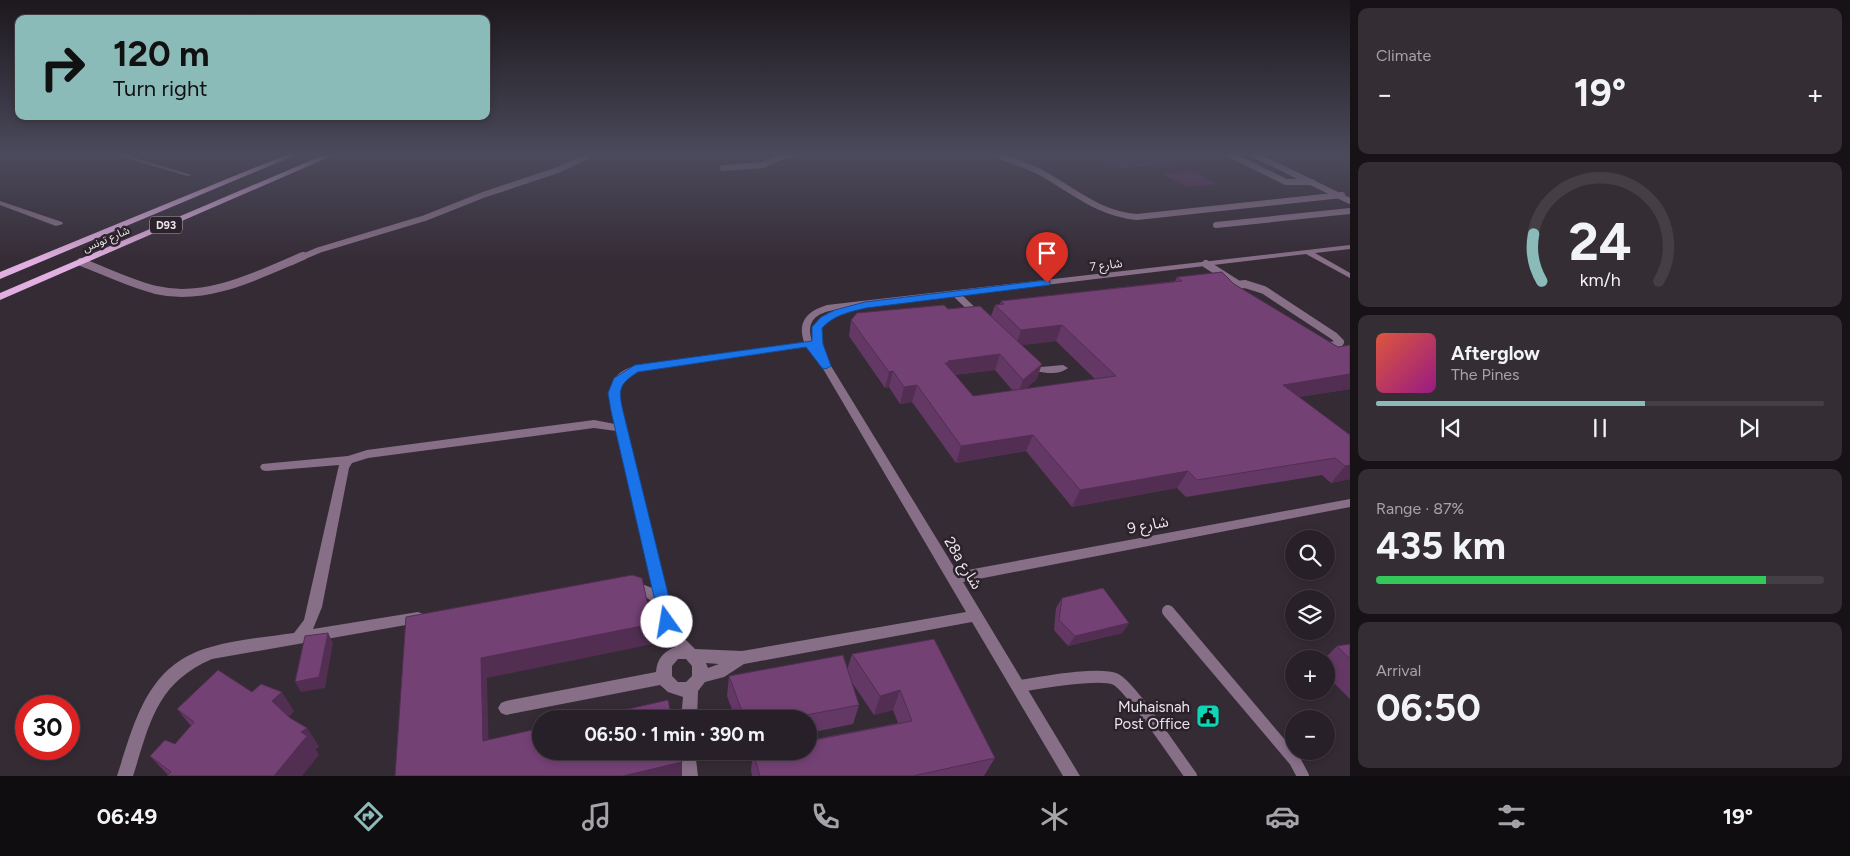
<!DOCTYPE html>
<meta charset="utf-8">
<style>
:root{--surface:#282028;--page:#342d34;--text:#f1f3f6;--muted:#a5a3a8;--line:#443e45;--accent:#8bbbb9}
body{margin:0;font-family:Figtree,"Noto Sans Arabic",sans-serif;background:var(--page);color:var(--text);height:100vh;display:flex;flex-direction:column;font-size:19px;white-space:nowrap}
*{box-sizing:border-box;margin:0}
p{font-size:16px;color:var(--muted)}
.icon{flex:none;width:28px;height:28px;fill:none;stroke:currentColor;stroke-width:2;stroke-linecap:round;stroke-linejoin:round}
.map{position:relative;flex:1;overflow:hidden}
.details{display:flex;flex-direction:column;gap:8px;padding:8px;background:#161216;width:500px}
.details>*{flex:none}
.hud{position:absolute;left:15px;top:15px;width:475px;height:105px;border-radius:10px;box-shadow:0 2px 8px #0003,0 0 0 1px var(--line);background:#8bbbb9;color:#111;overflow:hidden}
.fabs{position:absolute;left:1285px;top:530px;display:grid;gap:10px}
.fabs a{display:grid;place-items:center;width:50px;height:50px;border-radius:50%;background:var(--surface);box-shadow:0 2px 8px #0003,0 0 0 1px var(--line);font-size:25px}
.speed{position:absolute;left:15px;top:695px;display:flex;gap:10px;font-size:25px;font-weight:700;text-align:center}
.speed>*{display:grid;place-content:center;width:65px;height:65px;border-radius:50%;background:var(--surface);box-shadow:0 2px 8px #0003,0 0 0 1px var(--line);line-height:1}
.speed .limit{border:8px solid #d22;background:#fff;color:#111}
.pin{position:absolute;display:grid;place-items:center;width:42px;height:42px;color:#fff;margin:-51px -21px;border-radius:50% 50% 50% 0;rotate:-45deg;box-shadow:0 0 5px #0007}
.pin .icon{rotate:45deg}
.me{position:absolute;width:55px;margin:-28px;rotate:347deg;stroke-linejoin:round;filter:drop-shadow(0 0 4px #0008)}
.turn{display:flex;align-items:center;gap:18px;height:105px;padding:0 15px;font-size:22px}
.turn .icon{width:65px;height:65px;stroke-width:2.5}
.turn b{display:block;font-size:35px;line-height:42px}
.big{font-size:38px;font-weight:700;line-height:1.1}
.details .card{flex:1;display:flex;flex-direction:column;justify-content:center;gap:8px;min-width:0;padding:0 18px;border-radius:10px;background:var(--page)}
.details .dial{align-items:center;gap:0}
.dial svg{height:130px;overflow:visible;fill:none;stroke:var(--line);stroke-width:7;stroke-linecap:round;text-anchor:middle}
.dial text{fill:var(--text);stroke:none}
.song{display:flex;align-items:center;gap:15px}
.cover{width:60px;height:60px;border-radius:8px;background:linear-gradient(135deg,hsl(10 70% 55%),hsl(310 70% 35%))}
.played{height:5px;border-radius:2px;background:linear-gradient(90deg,var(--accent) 60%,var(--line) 60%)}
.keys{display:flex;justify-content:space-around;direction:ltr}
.heat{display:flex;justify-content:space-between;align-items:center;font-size:28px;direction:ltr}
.charge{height:8px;border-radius:4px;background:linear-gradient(90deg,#34c759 87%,var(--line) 0)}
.trip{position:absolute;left:532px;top:710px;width:285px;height:50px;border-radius:25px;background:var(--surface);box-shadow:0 2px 8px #0003,0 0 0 1px var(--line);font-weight:700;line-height:50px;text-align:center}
.tab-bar{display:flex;height:80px;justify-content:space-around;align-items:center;background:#100d10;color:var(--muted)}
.tab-bar .icon{width:35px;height:35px}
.tab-bar .active{color:var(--accent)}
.tab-bar b{font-size:22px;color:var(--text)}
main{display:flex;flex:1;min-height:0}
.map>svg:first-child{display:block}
.green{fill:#5a2d5b}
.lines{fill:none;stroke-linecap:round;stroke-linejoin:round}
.lane-far2{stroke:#886f88;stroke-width:6}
.lane-far1{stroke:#886f88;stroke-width:8}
.lane{stroke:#886f88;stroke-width:12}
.street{fill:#886f88;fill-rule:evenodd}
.primary{fill:#e1afe0;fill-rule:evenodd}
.wall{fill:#643865;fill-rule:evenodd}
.shaded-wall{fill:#512e52}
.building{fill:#744175;stroke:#512e52}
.route{fill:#1a73e8;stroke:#114b97}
.labels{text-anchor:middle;stroke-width:5;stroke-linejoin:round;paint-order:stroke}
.shield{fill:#2b222b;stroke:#b1aab1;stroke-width:1}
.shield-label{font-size:11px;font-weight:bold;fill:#ebe5eb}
.far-street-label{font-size:11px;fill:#ebe5eb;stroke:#2b222b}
.street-label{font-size:12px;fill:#ebe5eb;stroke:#2b222b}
.near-street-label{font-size:15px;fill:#ebe5eb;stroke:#2b222b}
.near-poi-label{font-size:15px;fill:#ebe5eb;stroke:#2b222b;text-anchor:end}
</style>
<main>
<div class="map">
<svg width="1350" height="776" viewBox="0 0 1350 776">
<rect width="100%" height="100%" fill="#352b35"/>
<g class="green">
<polygon points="1092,154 1157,154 1178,163 1118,169"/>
<polygon points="1193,171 1217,184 1187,187 1162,174"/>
</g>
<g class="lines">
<g class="lane-far2">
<path d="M997,154C1011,161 1026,165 1040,172C1073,190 1098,214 1137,217L1342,195"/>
<polyline points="1229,154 1286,182 1312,182"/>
<polyline points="1253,154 1350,201"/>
<polyline points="723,168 763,165 780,157 795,154"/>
<polyline points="1216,225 1350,211"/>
<polyline points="300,258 319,250 425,218 483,195 558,170 592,154"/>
</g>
<g class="lane-far1">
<path d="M81,262C105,271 131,284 156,290C207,302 258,275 303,256"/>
<polyline points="1206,264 1239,285"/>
<polygon points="1245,284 1264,290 1334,336 1340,342 1338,345 1320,347 1303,342 1229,294 1226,290 1228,286"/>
</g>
<g class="lane">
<polyline points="1168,611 1295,761 1303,776"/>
<path d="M1019,686C1040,683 1098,672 1115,679C1130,685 1178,759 1191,776"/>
</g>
<g class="street">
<polygon points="112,154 121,154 192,175 187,176"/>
<polygon points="0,201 62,222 63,224 56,226 0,205"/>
<path d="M1350,245V249L1315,253L1350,273V278L1306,254L962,295L982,314L983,316L982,318H976L953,296L849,308L851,310L850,312L834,317L821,328L822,344L831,366L957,572L1350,499V507L963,582L1080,776H1063L972,622L744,664L724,677L705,682L698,691L697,719H681L683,697L668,692L660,685L506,715L501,713L498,708L501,703L506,701L656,672C657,659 663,652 675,647C664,636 660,620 656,604L647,598L627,590L625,586L627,582L632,580L652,588L616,431L594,428L368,458L352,463L349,468L322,607L313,629L418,612L423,614L425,618L423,622L212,659C156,683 150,723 133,776H117C135,721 147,664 211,647C237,639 267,637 294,633L304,620L339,465L266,471L262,470L260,467L262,464L348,456L367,450L594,420L615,424C609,398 603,375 635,366L804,342C797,321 808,311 827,305ZM842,309L828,313L814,325L812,341C804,317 822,311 842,309ZM807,347L822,367L966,612L742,651L695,649L680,634L674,621L622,411C619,392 617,380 637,372ZM678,659H686L692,666V676L686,682H678L672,676V666ZM706,663L719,664L708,668Z"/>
<path d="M1028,363L1041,367L1063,365L1068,368C1057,377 1037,372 1025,368L1023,366L1025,364Z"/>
<polygon points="679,751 695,751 698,776 682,776"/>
</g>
<g class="primary">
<polygon points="288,154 298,154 0,279 0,272"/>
<polygon points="326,154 336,154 0,300 0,293"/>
</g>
</g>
<g class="wall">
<path d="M1177,277L1234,284L1338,347L1350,345V389L1299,397L1350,435V479L1331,483L1322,475L1186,497L1177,488L1072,507L1026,451L956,463L912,402L900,404L889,387L885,388L849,336L851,320L948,309L991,316L995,305L1000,304L1001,301L1175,281ZM1056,341L1095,379L1025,389L1036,380L1042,364L1022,345ZM995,370L1013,391L973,396L955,375Z"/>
<polygon points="1062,598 1129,623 1122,633 1068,646 1054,630 1056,608"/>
<polygon points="1350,644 1350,699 1326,675 1326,659 1324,659 1337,646"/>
<polygon points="852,654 995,758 984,776 752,776 751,770 753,751 898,723 893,710 874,715 851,681 859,705 853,724 809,733 809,719 734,719 734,715 727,696 729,676 847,670"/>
<polygon points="252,692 294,711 288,717 307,728 319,747 315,749 319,755 168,775 150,756 175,744 191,726 177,709"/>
</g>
<g class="shaded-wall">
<polygon points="1062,325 1056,341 1016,346 1021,330"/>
<polygon points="1000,354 995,370 945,376 945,363 948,361"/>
<polygon points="1042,364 1036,380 1017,396 1023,380"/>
<polygon points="893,371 889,387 885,388 889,372"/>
<polygon points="1350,374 1350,389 1272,401 1283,385"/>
<polygon points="917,385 912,402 900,404 904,387"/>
<polygon points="1033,435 1026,451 956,463 961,446"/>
<polygon points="1350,465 1350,479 1331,483 1345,466"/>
<polygon points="1188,471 1177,488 1072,507 1080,490"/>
<polygon points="1129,623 1122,633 1068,646 1075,636"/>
<polygon points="652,624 653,644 487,678 489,760 483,741 481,658"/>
<polygon points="328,633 333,643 325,688 301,692 295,682"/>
<polygon points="900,690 893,710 874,715 880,696"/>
<polygon points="282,692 294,711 285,720 272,701"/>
<polygon points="307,728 319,747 315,749 319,755 302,776 274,776 301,732"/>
<polygon points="682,762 682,776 623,776"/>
</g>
<g class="building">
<polygon points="1222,272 1234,284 1338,347 1350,345 1350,374 1283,385 1350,435 1350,465 1345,466 1335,458 1197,480 1188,471 1080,490 1033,435 961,446 917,385 904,387 893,371 889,372 851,320 857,313 944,305 948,309 980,306 1042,364 1023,380 1000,354 948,361 949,363 945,363 973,396 1116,376 1062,325 1021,330 995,305 1004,304 1001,301 1182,281 1177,277"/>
<polygon points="632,575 642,578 652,624 481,658 483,741 541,728 541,751 680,751 682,762 623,776 395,776 406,617"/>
<polygon points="1103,588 1129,623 1075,636 1059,620 1062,598"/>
<polygon points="328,633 319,677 295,682 305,636"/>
<polygon points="934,639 995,758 913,776 760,776 753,751 809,751 809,741 912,721 900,690 880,696 852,654"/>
<polygon points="1350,644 1350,659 1337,646"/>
<polygon points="843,655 859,705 785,719 737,719 734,713 743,714 729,676"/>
<polygon points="218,670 252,692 261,684 282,692 272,701 290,718 307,728 301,732 307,736 274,776 167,776 171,772 150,756 165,740 175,744 194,722 177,709"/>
<polygon points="668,700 672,719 584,719"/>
</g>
<linearGradient id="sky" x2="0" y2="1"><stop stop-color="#1d181d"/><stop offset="0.59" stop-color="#4b4a5c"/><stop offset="1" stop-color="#4b4a5c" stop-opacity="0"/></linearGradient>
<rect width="1350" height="262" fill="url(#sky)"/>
<path class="route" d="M1047,280L1050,281V285L866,308C849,312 834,315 822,328L823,344L831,366L826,369L822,368L806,347L638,372C619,384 618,389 623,411L675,622L672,627L667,629L661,627L611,411L608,393L614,378L635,365L812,341V327L821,317L835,310L865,302Z"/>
<defs>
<g id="civic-square" transform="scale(1.25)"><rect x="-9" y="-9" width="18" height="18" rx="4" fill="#0dd5b5" stroke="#2b222b"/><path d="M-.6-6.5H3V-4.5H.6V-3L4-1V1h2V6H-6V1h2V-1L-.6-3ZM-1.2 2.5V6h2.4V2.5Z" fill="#111"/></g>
</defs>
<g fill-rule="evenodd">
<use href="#civic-square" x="1208" y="716"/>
</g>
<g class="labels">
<rect class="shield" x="150" y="216.5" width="32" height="17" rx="4"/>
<g class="shield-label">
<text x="166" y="229">D93</text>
</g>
<g class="far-street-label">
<text transform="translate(106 239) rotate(-23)" y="4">شارع تونس</text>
</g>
<g class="street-label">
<text transform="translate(1106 265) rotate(-7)" y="4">شارع 7</text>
</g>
<g class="near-street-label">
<text transform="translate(1148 525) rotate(-11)" y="5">شارع 9</text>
<text transform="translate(963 563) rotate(59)" y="5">28a شارع</text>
</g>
<g class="near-poi-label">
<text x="1190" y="712">Muhaisnah<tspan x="1190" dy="17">Post Office</tspan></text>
</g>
</g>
</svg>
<div class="fabs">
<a><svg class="icon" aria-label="search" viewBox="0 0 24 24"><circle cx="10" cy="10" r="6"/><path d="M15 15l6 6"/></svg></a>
<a><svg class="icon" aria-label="layers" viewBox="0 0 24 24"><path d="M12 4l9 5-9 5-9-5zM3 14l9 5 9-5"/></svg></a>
<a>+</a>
<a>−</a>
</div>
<div class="speed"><div class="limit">30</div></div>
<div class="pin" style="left:1047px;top:283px;background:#d93025"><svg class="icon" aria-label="arrive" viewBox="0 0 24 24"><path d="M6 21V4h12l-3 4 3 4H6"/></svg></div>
<svg class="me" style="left:667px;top:622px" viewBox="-20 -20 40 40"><circle r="19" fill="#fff"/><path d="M0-13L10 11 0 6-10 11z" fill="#1a73e8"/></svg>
<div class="trip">06:50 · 1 min · 390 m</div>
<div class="hud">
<div class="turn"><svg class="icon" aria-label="right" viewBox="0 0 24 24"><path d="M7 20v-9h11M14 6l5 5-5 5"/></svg><div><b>120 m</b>Turn right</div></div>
</div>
</div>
<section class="details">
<div class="card"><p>Climate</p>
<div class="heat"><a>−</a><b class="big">19°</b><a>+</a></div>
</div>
<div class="card dial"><svg viewBox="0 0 100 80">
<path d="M14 69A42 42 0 1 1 86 69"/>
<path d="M14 69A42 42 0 0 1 9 40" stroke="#8bbbb9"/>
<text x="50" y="56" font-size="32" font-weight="700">24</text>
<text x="50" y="72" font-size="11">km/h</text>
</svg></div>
<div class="card">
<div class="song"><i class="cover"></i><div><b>Afterglow</b><p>The Pines</p></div></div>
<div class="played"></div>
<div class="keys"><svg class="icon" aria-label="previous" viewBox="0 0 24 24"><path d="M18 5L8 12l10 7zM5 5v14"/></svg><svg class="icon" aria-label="pause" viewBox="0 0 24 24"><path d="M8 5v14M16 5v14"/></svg><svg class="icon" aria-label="next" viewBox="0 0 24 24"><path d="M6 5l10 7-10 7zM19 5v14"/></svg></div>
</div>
<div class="card"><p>Range · 87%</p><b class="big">435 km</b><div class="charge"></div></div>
<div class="card"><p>Arrival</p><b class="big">06:50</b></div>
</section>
</main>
<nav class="tab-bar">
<b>06:49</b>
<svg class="icon active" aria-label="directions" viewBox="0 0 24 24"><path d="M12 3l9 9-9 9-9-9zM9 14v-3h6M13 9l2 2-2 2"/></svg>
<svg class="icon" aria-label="music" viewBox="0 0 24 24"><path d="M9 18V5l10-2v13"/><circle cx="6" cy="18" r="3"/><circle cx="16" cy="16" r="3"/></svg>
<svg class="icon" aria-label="phone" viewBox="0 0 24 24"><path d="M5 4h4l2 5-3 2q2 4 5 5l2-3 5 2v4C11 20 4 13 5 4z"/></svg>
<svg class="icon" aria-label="climate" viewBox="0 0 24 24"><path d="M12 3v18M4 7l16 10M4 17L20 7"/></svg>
<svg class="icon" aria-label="car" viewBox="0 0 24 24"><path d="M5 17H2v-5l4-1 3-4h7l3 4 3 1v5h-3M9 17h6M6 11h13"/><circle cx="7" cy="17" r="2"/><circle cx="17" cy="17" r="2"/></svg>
<svg class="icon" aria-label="filters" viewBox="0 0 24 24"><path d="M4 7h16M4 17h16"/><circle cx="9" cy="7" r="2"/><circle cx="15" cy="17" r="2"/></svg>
<b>19°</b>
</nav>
